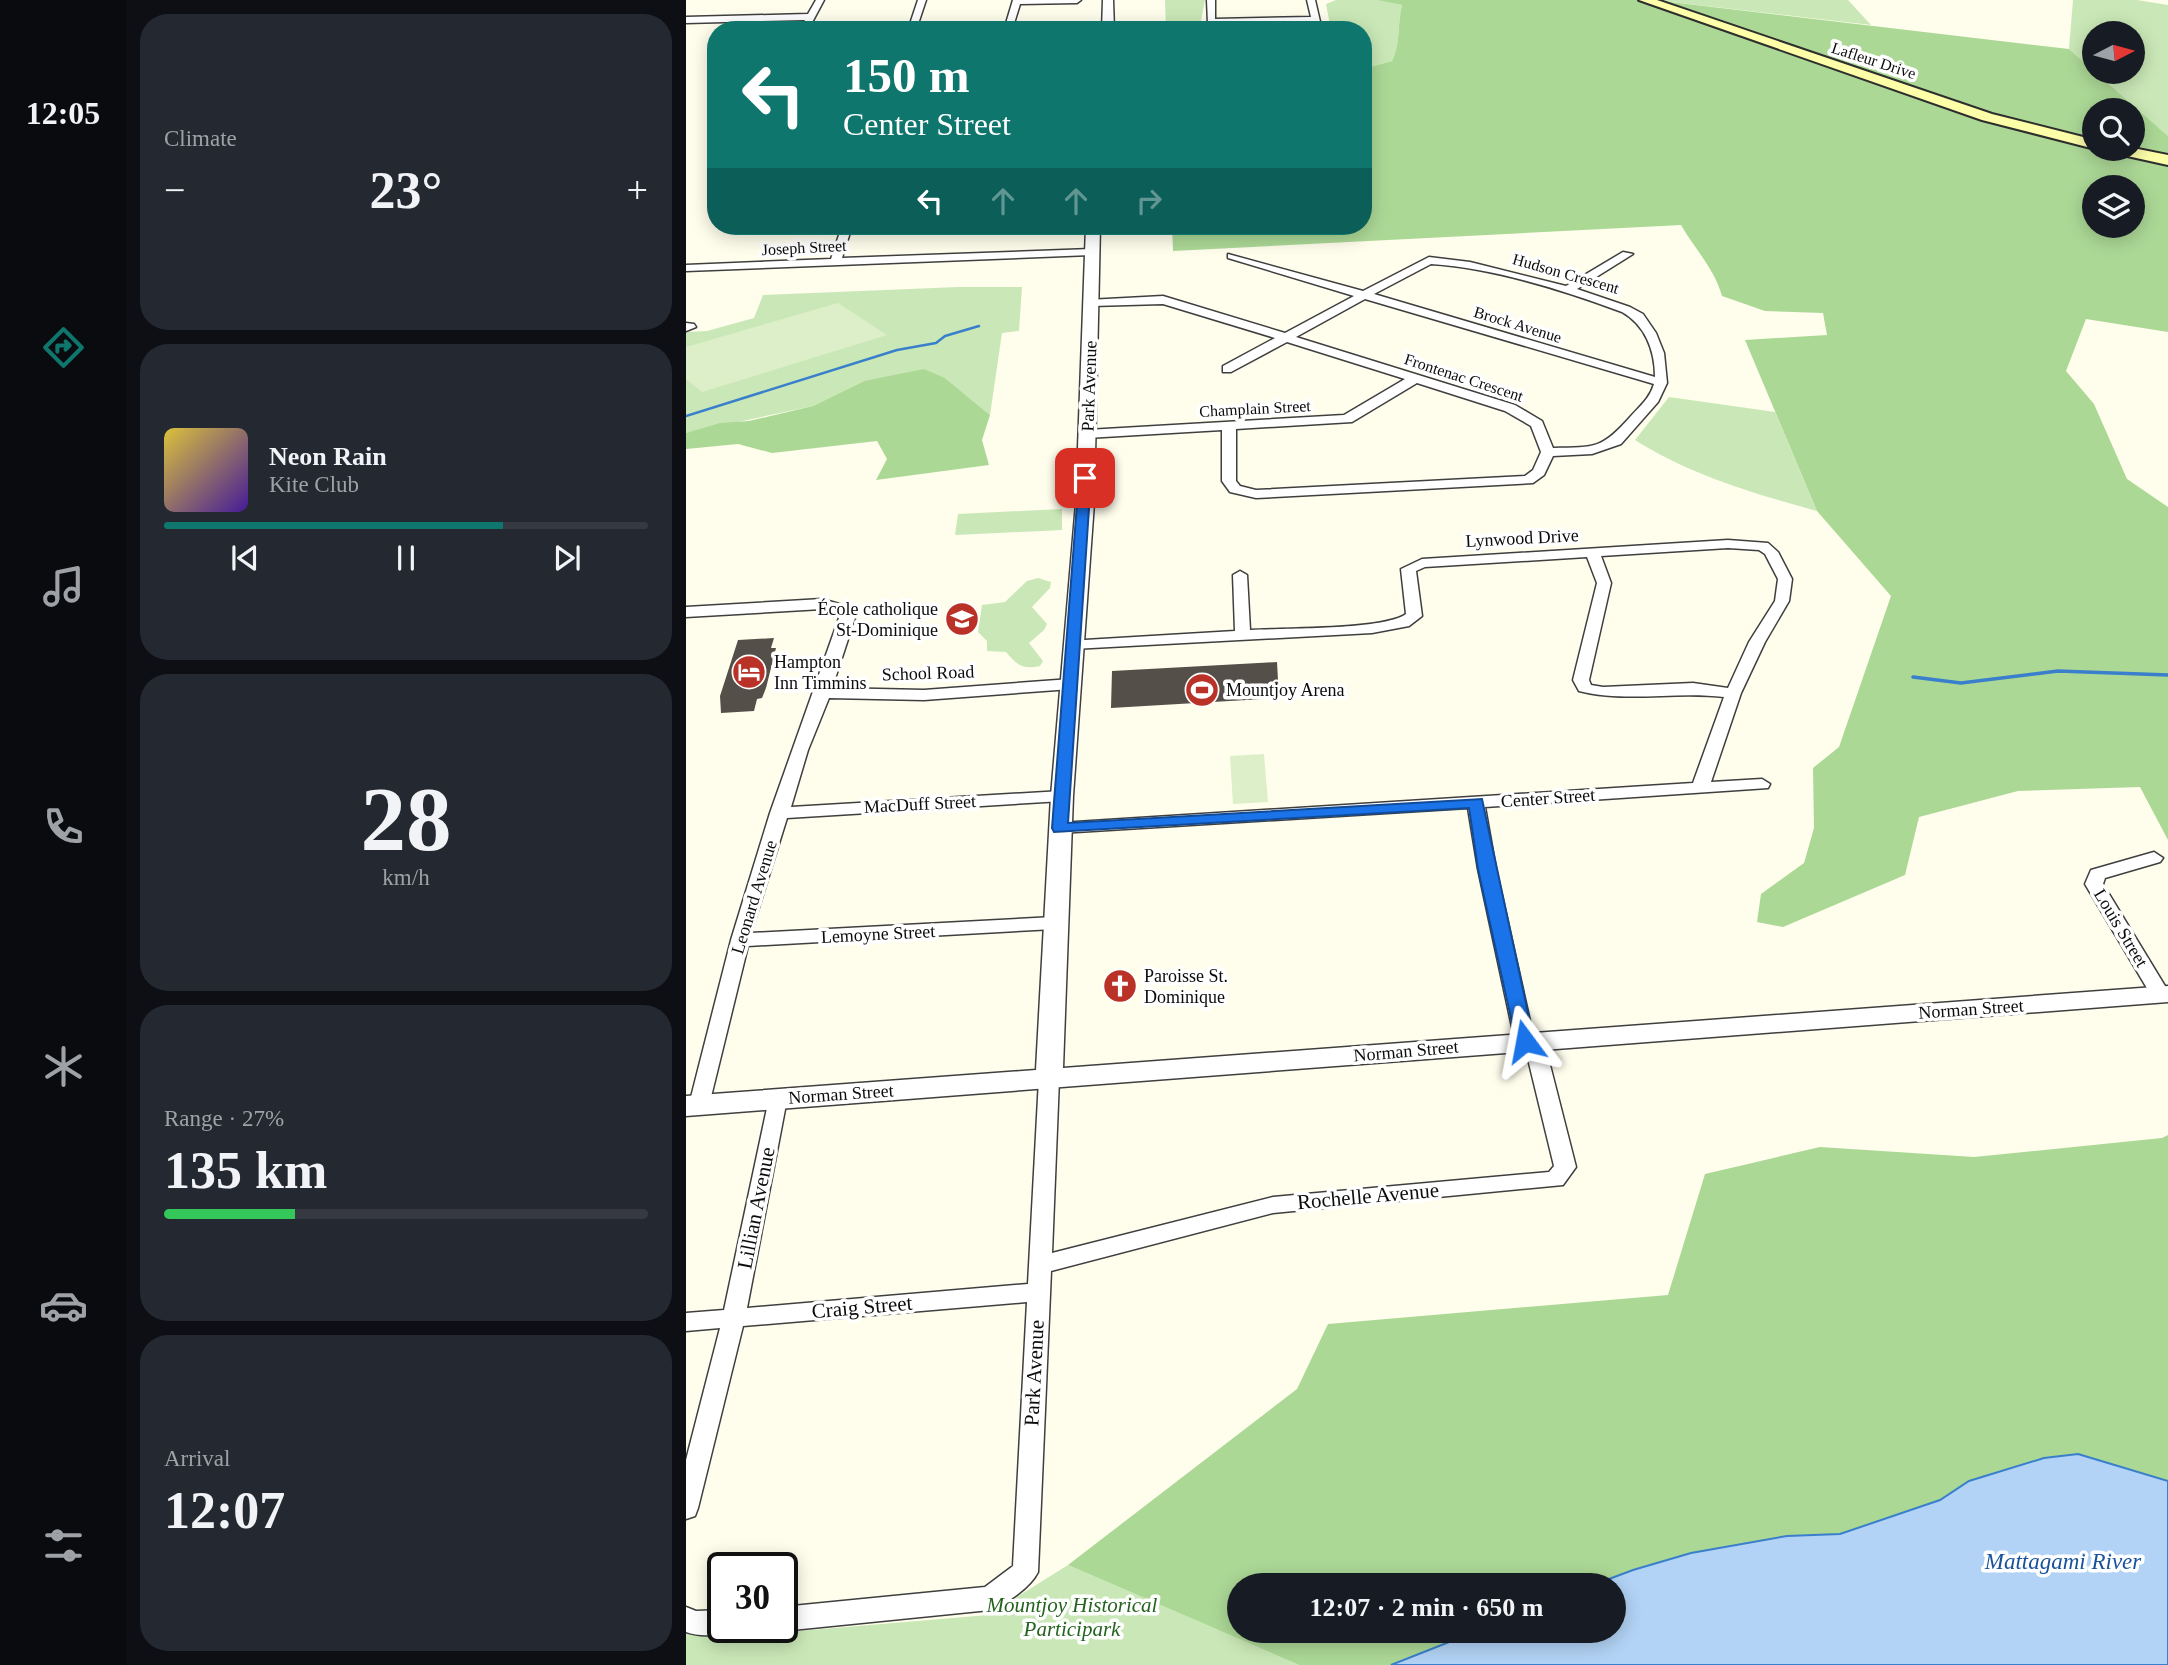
<!DOCTYPE html>
<meta charset="utf-8">
<style>
:root{--surface:#171b24;--page:#242831;--text:#f1f3f6;--muted:#9ea1a6;--line:#363941;--accent:#0f766e}
body{margin:0;font-family:"Times New Roman",serif;background:var(--page);color:var(--text);height:100vh;display:flex;flex-direction:column;font-size:26px;white-space:nowrap}
*{box-sizing:border-box;margin:0}
p{font-size:23px;color:var(--muted)}
.icon{flex:none;width:38px;height:38px;fill:none;stroke:currentColor;stroke-width:2;stroke-linecap:round;stroke-linejoin:round}
.map{position:relative;flex:1;overflow:hidden}
.details{display:flex;flex-direction:column;gap:14px;padding:14px;background:#0d0f14;width:560px}
.details>*{flex:none}
.banner{position:absolute;left:21px;top:21px;width:665px;height:214px;border-radius:28px;box-shadow:0 4px 18px #0003;background:#0f766e;color:#fff;overflow:hidden}
.needle{width:46px;rotate:84deg}
.tools{position:absolute;left:1396px;top:21px;display:grid;gap:14px}
.tools a{display:grid;place-items:center;width:63px;height:63px;border-radius:50%;background:var(--surface);box-shadow:0 4px 18px #0003;font-size:35px}
.speed{position:absolute;left:21px;top:1552px;display:flex;gap:14px;font-size:35px;font-weight:700;text-align:center}
.speed>*{display:grid;place-content:center;width:91px;height:91px;border-radius:50%;background:var(--surface);box-shadow:0 4px 18px #0003;line-height:1}
.speed .limit{border:4px solid #111;border-radius:10px;background:#fff;color:#111}
.pin{position:absolute;display:grid;place-items:center;width:60px;height:60px;color:#fff;margin:-30px;border-radius:14px;box-shadow:0 4px 10px #0006}
.me{position:absolute;width:77px;margin:-38px;rotate:347deg;stroke-linejoin:round;filter:drop-shadow(0 0 5px #0008)}
.turn{display:flex;align-items:center;gap:24px;height:147px;padding:0 21px;font-size:32px}
.turn .icon{width:91px;height:91px;stroke-width:2.5}
.turn b{display:block;font-size:49px;line-height:60px}
.lanes{display:flex;align-items:center;height:66px;padding:0 21px;background:#0003;justify-content:center;gap:35px;direction:ltr}
.lanes .off{opacity:.35}
.big{font-size:52px;font-weight:700;line-height:1.1}
.details .tile{flex:1;display:flex;flex-direction:column;justify-content:center;gap:10px;min-width:0;padding:0 24px;border-radius:28px;background:var(--page)}
.details .dial{align-items:center;gap:0}
.dial b{font-size:91px;line-height:1}
.song{display:flex;align-items:center;gap:21px}
.cover{width:84px;height:84px;border-radius:10px;background:linear-gradient(135deg,hsl(50 70% 55%),hsl(260 70% 35%))}
.played{height:7px;border-radius:4px;background:linear-gradient(90deg,var(--accent) 70%,var(--line) 70%)}
.keys{display:flex;justify-content:space-around;direction:ltr}
.heat{display:flex;justify-content:space-between;align-items:center;font-size:38px;direction:ltr}
.charge{height:10px;border-radius:5px;background:linear-gradient(90deg,#34c759 27%,var(--line) 0)}
.trip{position:absolute;left:541px;top:1573px;width:399px;height:70px;border-radius:35px;background:var(--surface);box-shadow:0 4px 18px #0003;font-weight:700;line-height:70px;text-align:center}
main{display:flex;flex:1;min-height:0}
.menu{display:flex;flex-direction:column;width:126px;justify-content:space-around;align-items:center;background:#090b0e;color:var(--muted)}
.menu .icon{width:49px;height:49px}
.menu .active{color:var(--accent)}
.menu b{font-size:32px;color:var(--text)}
.map>svg:first-child{display:block}
.green{fill:#cae8b7;fill-rule:evenodd}
.forest{fill:#acd896;fill-rule:evenodd}
.pitch{fill:#ddefc8}
.water{fill:#b2d3f5;stroke:#3a7fcb;stroke-width:2}
.lines{fill:none;stroke-linecap:round;stroke-linejoin:round}
.stream-far1{stroke:#3a7fcb;stroke-width:2.5}
.stream{stroke:#3a7fcb;stroke-width:3.5}
.building{fill:#554f49}
.minor-casing{stroke:#3f3f3f;stroke-width:3}
.tertiary-casing{stroke:#3f3f3f;stroke-width:3}
.secondary-casing{stroke:#2e2e2e;stroke-width:4}
.minor{fill:#fff;fill-rule:evenodd}
.tertiary{fill:#fff;fill-rule:evenodd}
.secondary{fill:#fcfea8;fill-rule:evenodd}
.route{fill:#1a73e8;stroke:#114b97;stroke-width:2}
.labels{text-anchor:middle;stroke-width:7;stroke-linejoin:round;paint-order:stroke}
.far-street-label{font-size:16px;fill:#0c0c0c;stroke:#fff}
.street-label{font-size:18px;fill:#0c0c0c;stroke:#fff}
.poi-label{font-size:18px;fill:#0c0c0c;stroke:#fff;text-anchor:start}
.near-street-label{font-size:21px;fill:#0c0c0c;stroke:#fff}
.near-park-label{font-size:21px;font-style:italic;fill:#24631e;stroke:#fff}
.near-water-label{font-size:23px;font-style:italic;fill:#18529c;stroke:#fff}
</style>
<main>
<nav class="menu">
<b>12:05</b>
<svg class="icon active" aria-label="directions" viewBox="0 0 24 24"><path d="M12 3l9 9-9 9-9-9zM9 14v-3h6M13 9l2 2-2 2"/></svg>
<svg class="icon" aria-label="music" viewBox="0 0 24 24"><path d="M9 18V5l10-2v13"/><circle cx="6" cy="18" r="3"/><circle cx="16" cy="16" r="3"/></svg>
<svg class="icon" aria-label="phone" viewBox="0 0 24 24"><path d="M5 4h4l2 5-3 2q2 4 5 5l2-3 5 2v4C11 20 4 13 5 4z"/></svg>
<svg class="icon" aria-label="climate" viewBox="0 0 24 24"><path d="M12 3v18M4 7l16 10M4 17L20 7"/></svg>
<svg class="icon" aria-label="car" viewBox="0 0 24 24"><path d="M5 17H2v-5l4-1 3-4h7l3 4 3 1v5h-3M9 17h6M6 11h13"/><circle cx="7" cy="17" r="2"/><circle cx="17" cy="17" r="2"/></svg>
<svg class="icon" aria-label="filters" viewBox="0 0 24 24"><path d="M4 7h16M4 17h16"/><circle cx="9" cy="7" r="2"/><circle cx="15" cy="17" r="2"/></svg>
</nav>
<section class="details">
<div class="tile"><p>Climate</p>
<div class="heat"><a>−</a><b class="big">23°</b><a>+</a></div>
</div>
<div class="tile">
<div class="song"><i class="cover"></i><div><b>Neon Rain</b><p>Kite Club</p></div></div>
<div class="played"></div>
<div class="keys"><svg class="icon" aria-label="previous" viewBox="0 0 24 24"><path d="M18 5L8 12l10 7zM5 5v14"/></svg><svg class="icon" aria-label="pause" viewBox="0 0 24 24"><path d="M8 5v14M16 5v14"/></svg><svg class="icon" aria-label="next" viewBox="0 0 24 24"><path d="M6 5l10 7-10 7zM19 5v14"/></svg></div>
</div>
<div class="tile dial"><b>28</b><p>km/h</p></div>
<div class="tile"><p>Range · 27%</p><b class="big">135 km</b><div class="charge"></div></div>
<div class="tile"><p>Arrival</p><b class="big">12:07</b></div>
</section>
<div class="map">
<svg width="1482" height="1665" viewBox="0 0 1482 1665">
<rect width="100%" height="100%" fill="#fffdec"/>
<g class="green">
<polygon points="479,0 519,0 514,26 591,23 591,30 480,30"/>
<path d="M650,0H695L716,5C711,25 715,42 706,61L677,69V30H645L640,4Z"/>
<polygon points="967,0 1162,0 1185,25"/>
<path d="M1387,0H1451L1482,5V136L1383,49ZM1409,33H1447V72H1409Z"/>
<polygon points="272,287 336,287 333,331 316,333 304,415 259,378 178,381 127,406 0,433 0,332 21,331 68,318 77,295"/>
<path d="M983,397L1089,412L1131,511C1069,494 1004,475 949,440Z"/>
<polygon points="376,509 376,530 269,535 272,514"/>
<path d="M352,578L365,582L364,588L346,607L361,624L358,630L343,643L357,661L354,666C336,670 331,665 320,652L301,651V641L292,632L296,605L319,602L341,581Z"/>
<polygon points="382,1565 613,1665 0,1665 0,1634 89,1633 302,1615"/>
</g>
<g class="forest">
<path d="M692,0H967L1383,49L1482,136V332L1400,319L1380,371L1408,404L1441,479L1482,507V840L1454,787L1332,791L1233,817L1219,875L1097,927L1071,922L1075,894L1118,863L1128,828L1127,768L1153,747L1205,596L1131,511L1059,340L1141,335L1137,313L1079,311L1036,296C1029,270 1009,249 995,225L487,251L486,226H677V69L706,61C715,42 711,25 716,5ZM1409,110H1447V149H1409ZM1409,187H1447V226H1409Z"/>
<polygon points="238,369 259,378 304,415 296,440 303,465 190,480 201,459 191,441 86,453 52,444 0,449 0,433 34,423 63,421 127,406 178,381"/>
<polygon points="1482,1135 1482,1481 1392,1454 1283,1481 1254,1500 1154,1534 1101,1536 914,1585 553,1586 553,1631 793,1631 705,1665 613,1665 382,1565 611,1389 642,1324 982,1295 1019,1174 1134,1147 1288,1157 1476,1138"/>
</g>
<g class="pitch">
<polygon points="152,303 201,335 16,392 0,379 0,347"/>
<polygon points="578,754 582,802 547,804 544,756"/>
</g>
<polygon class="water" points="1392,1454 1482,1481 1482,1665 705,1665 791,1631 928,1631 928,1586 907,1585 947,1570 1005,1553 1101,1536 1154,1534 1254,1500 1283,1481 1358,1458"/>
<g class="lines">
<polyline class="stream-far1" points="0,416 211,350 250,343 259,336 293,326"/>
<polyline class="stream" points="1227,677 1275,683 1372,671 1482,675"/>
</g>
<g class="building">
<polygon points="88,638 85,648 90,648 80,688 76,698 71,699 68,711 35,713 34,696 52,640"/>
<polygon points="591,662 593,698 425,708 426,671"/>
</g>
<g class="lines">
<g class="minor-casing">
<g id="minor">
<polygon points="130,0 138,0 122,30 113,30 119,20 0,23 0,17 122,14"/>
<polygon points="232,0 240,0 230,30 222,30"/>
<polygon points="327,0 395,0 391,3 334,4 326,30 318,30"/>
<polygon points="521,0 529,0 529,19 625,17 621,0 629,0 636,30 628,30 626,22 522,24"/>
<polygon points="156,226 166,226 156,258 405,249 411,252 405,255 0,271 0,265 145,259"/>
<path d="M937,252L947,254L891,289L944,307L957,314L970,333L978,353L981,383L972,402L935,444L906,454L867,456L858,475L847,483L570,498L544,492L536,481V430L401,438L394,434L401,430L658,415L719,379L601,342L545,372H537V366L589,338L477,304L406,306L402,304V300L477,296L599,333L668,296L542,258V254L677,291L743,257L784,262L880,286ZM745,264C808,268 877,290 936,312C959,325 969,350 969,377L688,294ZM679,299L968,384C964,398 954,406 945,416C916,449 910,447 867,448L856,421L829,405L610,337ZM731,383L819,411L845,426L855,452L847,470L839,476L570,490L554,486L550,481V429L666,422Z"/>
<polygon points="0,323 8,324 10,327 0,331"/>
<path d="M1042,540L1082,543L1092,552L1106,579L1103,601L1079,642L1055,693L1025,782L1076,779L1084,784L1082,788L799,807L810,869L848,1039L862,1057L890,1167L877,1185L587,1213L365,1271L352,1572C344,1588 320,1604 304,1610L96,1631L87,1628H96V1607L299,1587L327,1566L341,1302L57,1326L12,1508L9,1516L0,1519V1460L34,1328L0,1331V1313L38,1310L84,1094H98L101,1099L61,1308L342,1284L353,1079L356,1074H370L373,1079L366,1253L587,1197L863,1172L868,1166L842,1059L829,1041L792,869L782,808L374,833L365,828L374,823L1007,783L1038,697C990,691 940,703 893,691L887,680L911,583L901,557L739,567L730,571L736,616L723,626L686,633L387,649L379,644L382,641L549,631L547,575L554,571L561,575L564,630C597,628 698,630 720,614L715,569L736,559ZM1042,548L1073,550L1079,554L1092,579L1089,601L1063,642L1042,688L1007,683L917,687L905,685L903,680L925,583L915,556Z"/>
<polygon points="136,599 160,606 169,618 146,688 238,690 385,679 393,684 385,689 238,700 143,698 122,750 105,807 376,791 385,796 376,801 101,818 65,933 368,917 377,923 368,929 62,946 23,1105 20,1110 6,1110 3,1105 45,940 84,813 153,618 150,612 136,609 0,617 0,607"/>
<polygon points="1468,852 1477,858 1474,862 1419,878 1417,884 1482,991 1482,1000 1468,1000 1399,884 1405,870"/>
<path d="M0,1607L10,1611L37,1610V1628H48L46,1630C33,1636 14,1637 0,1632Z"/>
</g>
</g>
<g class="tertiary-casing">
<g id="tertiary">
<polygon points="417,0 427,0 428,30 416,30"/>
<polygon points="400,226 414,226 408,503 387,796 377,1068 1482,986 1482,1002 0,1116 0,1096 350,1070 365,796 390,503"/>
</g>
</g>
<g class="secondary-casing">
<g id="secondary">
<polygon points="953,0 971,0 1306,114 1409,140 1409,149 1412,149 1409,149 1296,120"/>
<polygon points="1447,148 1482,155 1482,165 1423,152 1420,149"/>
</g>
</g>
<use href="#minor" class="minor"/>
<use href="#tertiary" class="tertiary"/>
<use href="#secondary" class="secondary"/>
</g>
<polygon class="route" points="399,474 405,478 382,823 796,799 848,1041 845,1046 839,1047 830,1041 792,869 783,808 368,832 366,828 393,478"/>
<defs>
<g id="school-disc" transform="scale(1.75)"><circle r="9.5" fill="#ba3227" stroke="#fff"/><path d="M0-5L7-2L0 1L-7-2ZM-4 1L0 2.5L4 1V4Q0 6-4 4Z" fill="#fff"/></g>
<g id="hotel-disc" transform="scale(1.75)"><circle r="9.5" fill="#ba3227" stroke="#fff"/><path d="M-6-4.5h1.5V1H6V5H4.5V3h-9V5H-6ZM-4 0a1.8 1.8 0 1 1 3.6 0ZM.5 0V-2.5h3Q6-2.5 6 0Z" fill="#fff"/></g>
<g id="stadium-disc" transform="scale(1.75)"><circle r="9.5" fill="#ba3227" stroke="#fff"/><path d="M0-5a6.5 5 0 1 0 0 10a6.5 5 0 1 0 0-10ZM-3.5-1.8h7v3.6h-7Z" fill="#fff"/></g>
<g id="church-disc" transform="scale(1.75)"><circle r="9.5" fill="#ba3227" stroke="#fff"/><path d="M-1.2-6h2.4v3.5h3.3v2.4h-3.3V6h-2.4V-.1h-3.3v-2.4h3.3Z" fill="#fff"/></g>
</defs>
<g fill-rule="evenodd">
<use href="#school-disc" x="276" y="619"/>
<use href="#hotel-disc" x="63" y="672"/>
<use href="#stadium-disc" x="516" y="690"/>
<use href="#church-disc" x="434" y="986"/>
</g>
<g class="labels">
<g class="far-street-label">
<text transform="translate(1188 60) rotate(18)" y="6">Lafleur Drive</text>
<text transform="translate(118 247) rotate(-3)" y="6">Joseph Street</text>
<text transform="translate(880 273) rotate(16)" y="6">Hudson Crescent</text>
<text transform="translate(832 324) rotate(17)" y="6">Brock Avenue</text>
<text transform="translate(778 377) rotate(18)" y="6">Frontenac Crescent</text>
<text transform="translate(569 408) rotate(-3)" y="6">Champlain Street</text>
</g>
<g class="street-label">
<text transform="translate(403 386) rotate(-88)" y="6">Park Avenue</text>
<text transform="translate(836 538) rotate(-3)" y="6">Lynwood Drive</text>
<text transform="translate(242 673) rotate(-2)" y="6">School Road</text>
<text transform="translate(862 798) rotate(-4)" y="6">Center Street</text>
<text transform="translate(234 804) rotate(-3)" y="6">MacDuff Street</text>
<text transform="translate(68 897) rotate(-73)" y="6">Leonard Avenue</text>
<text transform="translate(1435 928) rotate(59)" y="6">Louis Street</text>
<text transform="translate(192 934) rotate(-3)" y="6">Lemoyne Street</text>
<text transform="translate(1285 1009) rotate(-4)" y="6">Norman Street</text>
<text transform="translate(720 1051) rotate(-5)" y="6">Norman Street</text>
<text transform="translate(155 1094) rotate(-4)" y="6">Norman Street</text>
</g>
<g class="poi-label">
<text x="252" y="615" text-anchor="end">École catholique<tspan x="252" dy="21">St-Dominique</tspan></text>
<text x="88" y="668">Hampton<tspan x="88" dy="21">Inn Timmins</tspan></text>
<text x="540" y="696">Mountjoy Arena</text>
<text x="458" y="982">Paroisse St.<tspan x="458" dy="21">Dominique</tspan></text>
</g>
<g class="near-street-label">
<text transform="translate(682 1196) rotate(-5)" y="7">Rochelle Avenue</text>
<text transform="translate(70 1208) rotate(-79)" y="7">Lillian Avenue</text>
<text transform="translate(176 1307) rotate(-5)" y="7">Craig Street</text>
<text transform="translate(348 1373) rotate(-87)" y="7">Park Avenue</text>
</g>
<g class="near-park-label">
<text x="386" y="1612">Mountjoy Historical<tspan x="386" dy="24">Participark</tspan></text>
</g>
<g class="near-water-label">
<text x="1377" y="1569">Mattagami River</text>
</g>
</g>
</svg>
<div class="tools">
<a><svg class="needle" viewBox="-14 -14 28 28"><path d="M0-13l5 13h-10z" fill="#e53935"/><path d="M0 13l5-13h-10z" fill="#9ea1a6"/></svg></a>
<a><svg class="icon" aria-label="search" viewBox="0 0 24 24"><circle cx="10" cy="10" r="6"/><path d="M15 15l6 6"/></svg></a>
<a><svg class="icon" aria-label="layers" viewBox="0 0 24 24"><path d="M12 4l9 5-9 5-9-5zM3 14l9 5 9-5"/></svg></a>
</div>
<div class="speed"><div class="limit">30</div></div>
<div class="pin" style="left:399px;top:478px;background:#d93025"><svg class="icon" aria-label="arrive" viewBox="0 0 24 24"><path d="M6 21V4h12l-3 4 3 4H6"/></svg></div>
<svg class="me" style="left:839px;top:1041px" viewBox="-20 -20 40 40"><path d="M0-17L14 15 0 8-14 15z" fill="#1a73e8" stroke="#fff" stroke-width="4"/></svg>
<div class="trip">12:07 · 2 min · 650 m</div>
<div class="banner">
<div class="turn"><svg class="icon" aria-label="left" viewBox="0 0 24 24"><path d="M17 20v-9H6M10 6l-5 5 5 5"/></svg><div><b>150 m</b>Center Street</div></div>
<div class="lanes"><svg class="icon" aria-label="left" viewBox="0 0 24 24"><path d="M17 20v-9H6M10 6l-5 5 5 5"/></svg><svg class="icon off" aria-label="ahead" viewBox="0 0 24 24"><path d="M12 20V5M6 11l6-6 6 6"/></svg><svg class="icon off" aria-label="ahead" viewBox="0 0 24 24"><path d="M12 20V5M6 11l6-6 6 6"/></svg><svg class="icon off" aria-label="right" viewBox="0 0 24 24"><path d="M7 20v-9h11M14 6l5 5-5 5"/></svg></div>
</div>
</div>
</main>
